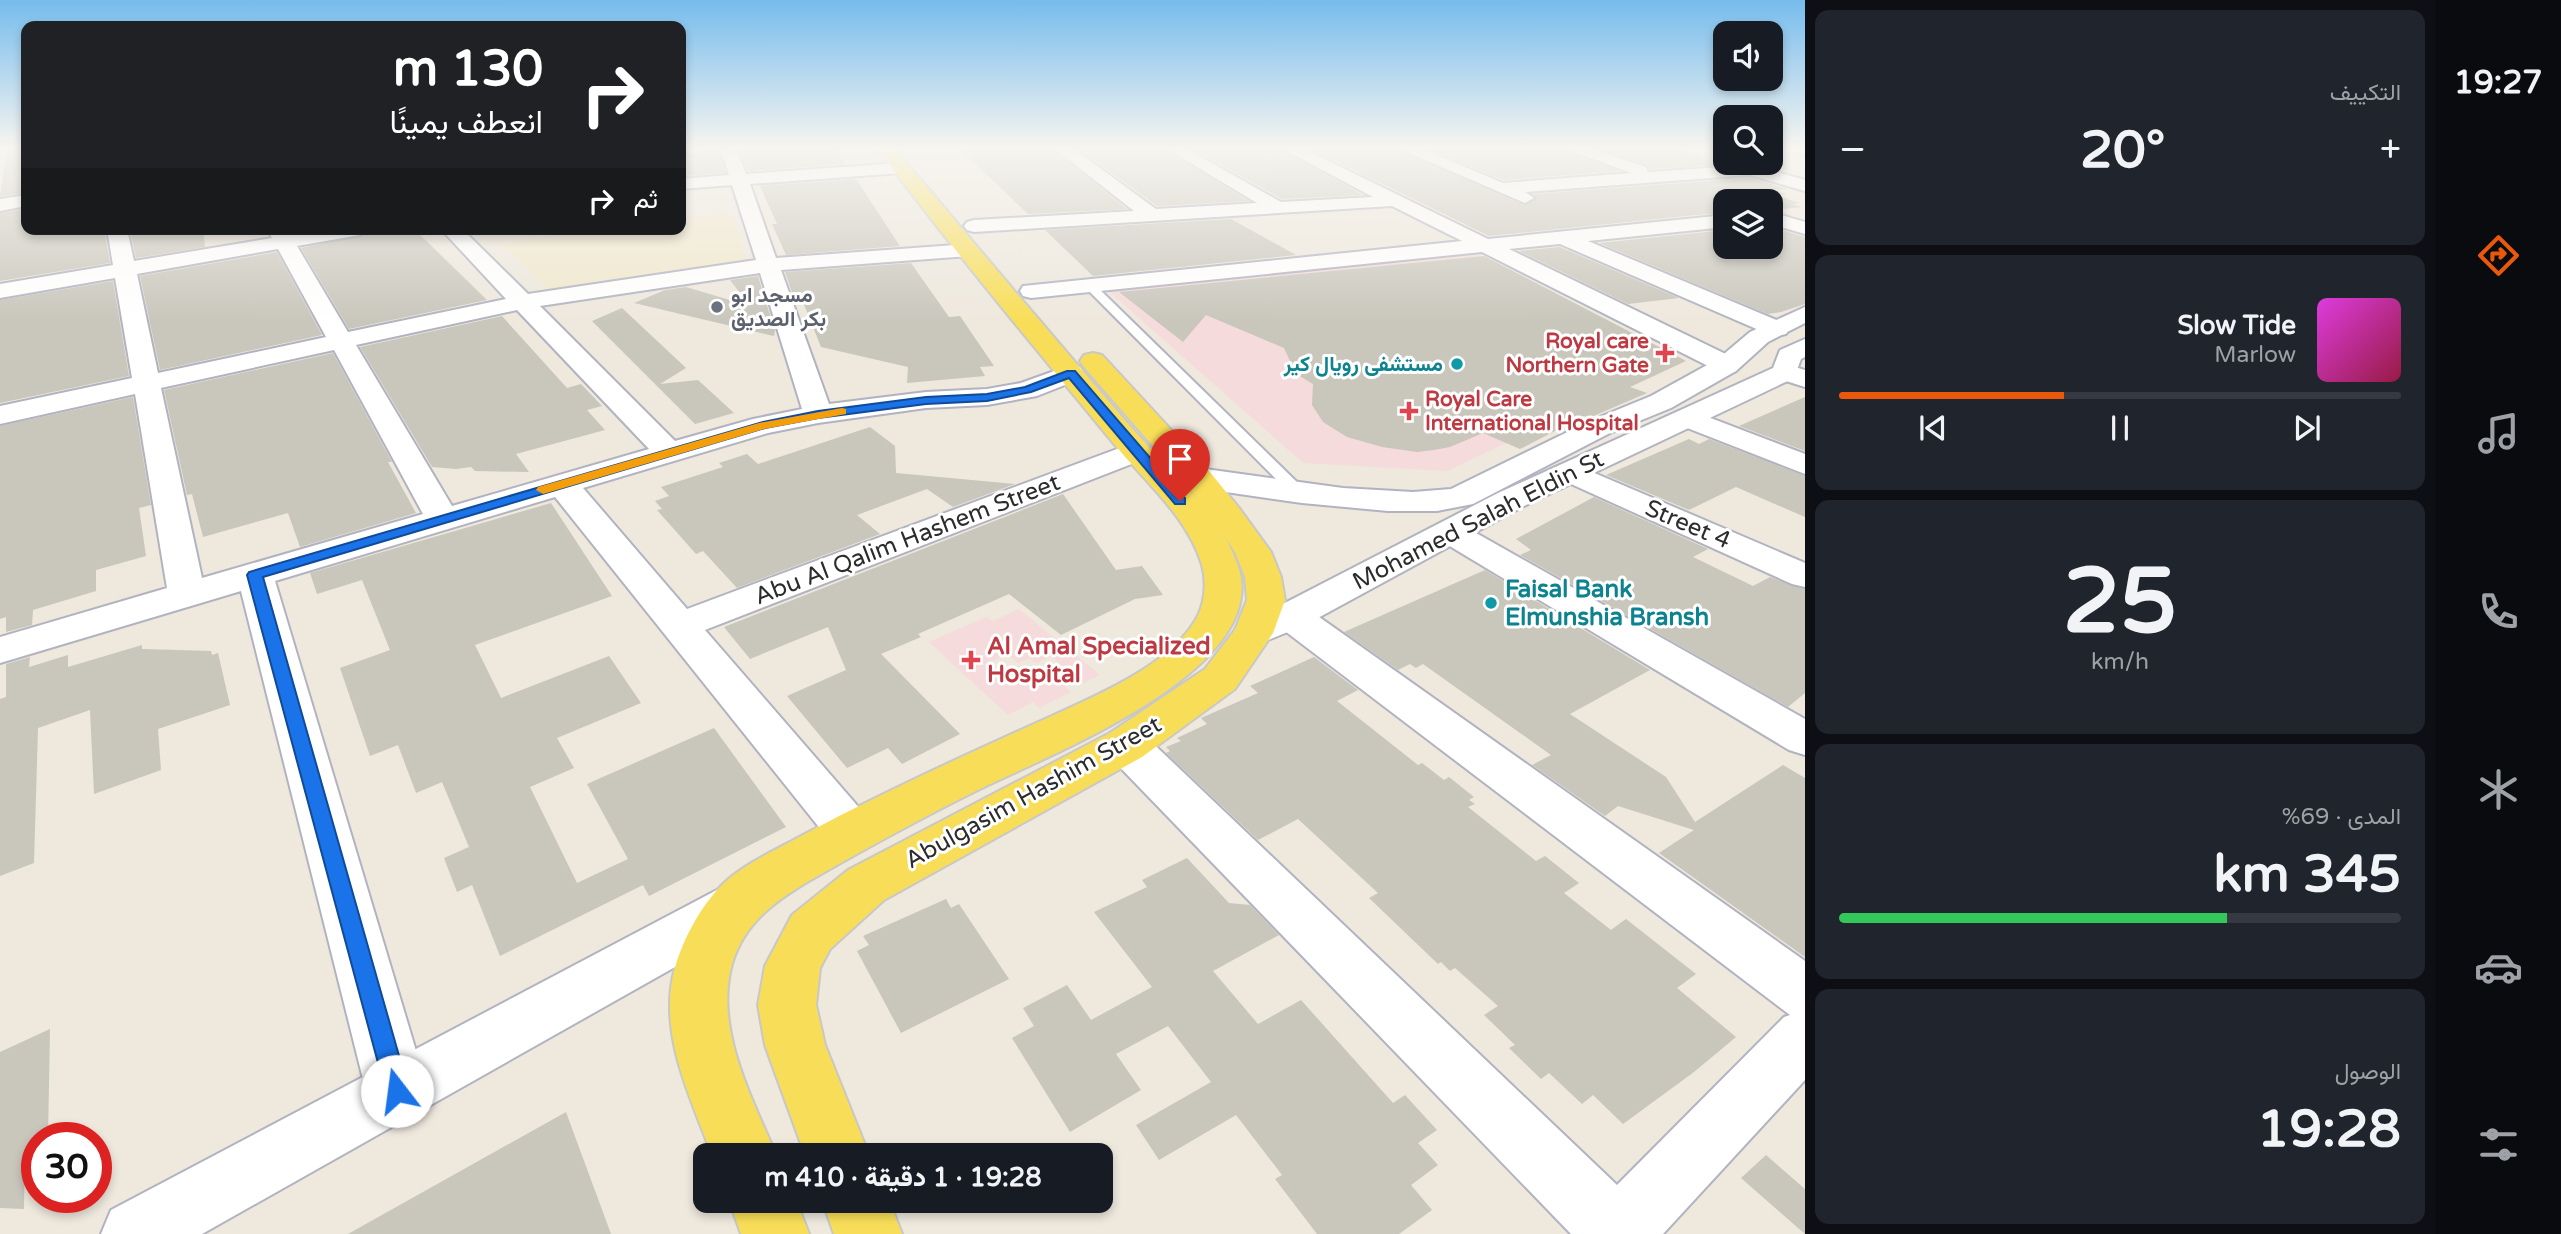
<!DOCTYPE html>
<html lang="ar">
<meta charset="utf-8">
<style>
:root{--surface:#171b24;--page:#20242c;--text:#f1f3f6;--muted:#9ea1a6;--line:#363941;--accent:#ea580c}
body{margin:0;font-family:"Varela Round",Vazirmatn,sans-serif;background:var(--page);color:var(--text);direction:rtl;height:100vh;display:flex;flex-direction:column;font-size:26px;white-space:nowrap}
*{box-sizing:border-box;margin:0}
p{font-size:23px;color:var(--muted)}
.icon{flex:none;width:38px;height:38px;fill:none;stroke:currentColor;stroke-width:2;stroke-linecap:round;stroke-linejoin:round}
.map{position:relative;flex:1;overflow:hidden;direction:ltr}
.details{display:flex;flex-direction:column;gap:10px;padding:10px;background:#0d0f14;width:630px}
.details>*{flex:none}
.hud{position:absolute;left:21px;top:21px;width:665px;height:214px;border-radius:14px;box-shadow:0 4px 10px #0003;direction:rtl;background:#202124;color:#fff;overflow:hidden}
.fabs{position:absolute;left:1713px;top:21px;display:grid;gap:14px}
.fabs a{display:grid;place-items:center;width:70px;height:70px;border-radius:14px;background:var(--surface);box-shadow:0 4px 10px #0003;font-size:35px}
.speed{position:absolute;left:21px;top:1122px;display:flex;gap:14px;font-size:35px;font-weight:700;text-align:center}
.speed>*{display:grid;place-content:center;width:91px;height:91px;border-radius:50%;background:var(--surface);box-shadow:0 4px 10px #0003;line-height:1}
.speed .limit{border:10px solid #d22;background:#fff;color:#111}
.pin{position:absolute;display:grid;place-items:center;width:60px;height:60px;color:#fff;margin:-72px -30px;border-radius:50% 50% 50% 0;rotate:-45deg;box-shadow:0 0 7px #0007}
.pin .icon{rotate:45deg}
.me{position:absolute;width:77px;margin:-38px;rotate:345deg;stroke-linejoin:round;filter:drop-shadow(0 0 5px #0008)}
.turn{display:flex;align-items:center;gap:24px;height:147px;padding:0 28px;font-size:32px}
.turn .icon{width:91px;height:91px;stroke-width:2.5}
.turn b{display:block;font-size:49px;line-height:60px}
.then{display:flex;align-items:center;height:66px;padding:0 28px;background:#0003;gap:14px;font-size:26px}
.big{font-size:52px;font-weight:800;line-height:1.1}
.details .tile{flex:1;display:flex;flex-direction:column;justify-content:center;gap:10px;min-width:0;padding:0 24px;border-radius:14px;background:var(--page)}
.details .dial{align-items:center;gap:0}
.dial b{font-size:91px;line-height:1}
.song{display:flex;align-items:center;gap:21px}
.cover{width:84px;height:84px;border-radius:10px;background:linear-gradient(135deg,hsl(300 70% 55%),hsl(340 70% 35%))}
.played{height:7px;border-radius:4px;background:linear-gradient(90deg,var(--accent) 40%,var(--line) 40%)}
.keys{display:flex;justify-content:space-around;direction:ltr}
.heat{display:flex;justify-content:space-between;align-items:center;font-size:38px;direction:ltr}
.charge{height:10px;border-radius:5px;background:linear-gradient(90deg,#34c759 69%,var(--line) 0)}
.trip{position:absolute;left:693px;top:1143px;width:420px;height:70px;border-radius:14px;background:var(--surface);box-shadow:0 4px 10px #0003;font-weight:800;line-height:70px;text-align:center;direction:rtl}
main{display:flex;flex:1;min-height:0}
.tab-bar{display:flex;flex-direction:column;width:126px;justify-content:space-around;align-items:center;background:#090b0e;color:var(--muted)}
.tab-bar .icon{width:49px;height:49px}
.tab-bar .active{color:var(--accent)}
.tab-bar b{font-size:32px;color:var(--text)}
.map>svg:first-child{display:block}
.education{fill:#f0e7cc}
.medical{fill:#f5dbdb}
.building{fill:#c9c6bc}
.lines{fill:none;stroke-linecap:round;stroke-linejoin:round}
.service-casing{stroke:#b1b3c0;stroke-width:4}
.minor-casing{stroke:#b1b3c0;stroke-width:4}
.tertiary-casing{stroke:#b1b3c0;stroke-width:4}
.secondary-casing{stroke:#b1b3c0;stroke-width:4}
.primary-casing{stroke:#c8c8c8;stroke-width:4}
.service{fill:#fff;fill-rule:evenodd}
.minor{fill:#fff;fill-rule:evenodd}
.tertiary{fill:#fff;fill-rule:evenodd}
.secondary{fill:#fff;fill-rule:evenodd}
.primary{fill:#f8de58;fill-rule:evenodd}
.route{fill:#1a73e8;stroke:#114b97;stroke-width:2}
.slow{fill:#f59e0b}
.worship-dot{fill:#6b7280;stroke:#fff;stroke-width:2.5}
.health-dot{fill:#e0444e;stroke:#fff;stroke-width:2.5}
.culture-dot{fill:#0f9aa8;stroke:#fff;stroke-width:2.5}
.labels{text-anchor:middle;stroke-width:6;stroke-linejoin:round;paint-order:stroke}
.far-worship-label{font-size:21px;font-weight:bold;fill:#5b616d;stroke:#fff;text-anchor:start}
.far-health-label{font-size:21px;font-weight:bold;fill:#be3a42;stroke:#fff;text-anchor:end}
.far-culture-label{font-size:21px;font-weight:bold;fill:#0d838f;stroke:#fff;text-anchor:end}
.street-label{font-size:24px;fill:#2c2c2c;stroke:#fff}
.culture-label{font-size:24px;font-weight:bold;fill:#0d838f;stroke:#fff;text-anchor:start}
.health-label{font-size:24px;font-weight:bold;fill:#be3a42;stroke:#fff;text-anchor:start}
</style>
<main>
<nav class="tab-bar">
<b>19:27</b>
<svg class="icon active" aria-label="directions" viewBox="0 0 24 24"><path d="M12 3l9 9-9 9-9-9zM9 14v-3h6M13 9l2 2-2 2"/></svg>
<svg class="icon" aria-label="music" viewBox="0 0 24 24"><path d="M9 18V5l10-2v13"/><circle cx="6" cy="18" r="3"/><circle cx="16" cy="16" r="3"/></svg>
<svg class="icon" aria-label="phone" viewBox="0 0 24 24"><path d="M5 4h4l2 5-3 2q2 4 5 5l2-3 5 2v4C11 20 4 13 5 4z"/></svg>
<svg class="icon" aria-label="climate" viewBox="0 0 24 24"><path d="M12 3v18M4 7l16 10M4 17L20 7"/></svg>
<svg class="icon" aria-label="car" viewBox="0 0 24 24"><path d="M5 17H2v-5l4-1 3-4h7l3 4 3 1v5h-3M9 17h6M6 11h13"/><circle cx="7" cy="17" r="2"/><circle cx="17" cy="17" r="2"/></svg>
<svg class="icon" aria-label="filters" viewBox="0 0 24 24"><path d="M4 7h16M4 17h16"/><circle cx="9" cy="7" r="2"/><circle cx="15" cy="17" r="2"/></svg>
</nav>
<section class="details">
<div class="tile"><p>التكييف</p>
<div class="heat"><a>−</a><b class="big">20°</b><a>+</a></div>
</div>
<div class="tile">
<div class="song"><i class="cover"></i><div><b>Slow Tide</b><p>Marlow</p></div></div>
<div class="played"></div>
<div class="keys"><svg class="icon" aria-label="previous" viewBox="0 0 24 24"><path d="M18 5L8 12l10 7zM5 5v14"/></svg><svg class="icon" aria-label="pause" viewBox="0 0 24 24"><path d="M8 5v14M16 5v14"/></svg><svg class="icon" aria-label="next" viewBox="0 0 24 24"><path d="M6 5l10 7-10 7zM19 5v14"/></svg></div>
</div>
<div class="tile dial"><b>25</b><p>km/h</p></div>
<div class="tile"><p>المدى · 69%</p><b class="big">345 km</b><div class="charge"></div></div>
<div class="tile"><p>الوصول</p><b class="big">19:28</b></div>
</section>
<div class="map">
<svg width="1805" height="1234" viewBox="0 0 1805 1234">
<rect width="100%" height="100%" fill="#eee8dd"/>
<polygon class="education" points="732,213 747,263 552,293 500,243 607,229 681,229 681,219"/>
<g class="medical">
<polygon points="1473,253 1684,359 1447,471 1303,463 1105,288"/>
<polygon points="1019,609 1100,675 1083,683 1051,656 1036,663 1029,658 1018,663 1007,654 984,665 998,678 1006,674 1016,684 1045,670 1071,692 1039,708 1033,702 1008,715 929,642 986,617 993,621"/>
</g>
<g class="building">
<polygon points="7,149 26,149 26,193 0,196"/>
<polygon points="714,149 719,149 726,173 681,176 681,157"/>
<polygon points="740,149 835,149 845,164 748,171"/>
<polygon points="960,149 1052,149 1127,209 1028,214"/>
<polygon points="1079,149 1164,149 1248,201 1157,206"/>
<polygon points="1193,149 1280,149 1363,195 1282,199"/>
<polygon points="1311,149 1398,149 1524,205 1536,199 1533,194 1750,178 1788,189 1772,190 1786,194 1775,195 1799,203 1792,204 1802,207 1773,210 1771,201 1726,201 1726,212 1489,236"/>
<polygon points="1430,149 1565,149 1619,171 1503,180"/>
<polygon points="1601,149 1672,149 1708,159 1718,165 1650,169 1647,165"/>
<polygon points="856,179 900,246 786,255 772,224 777,224 760,186"/>
<polygon points="26,209 26,233 49,229 104,229 110,263 0,281 0,213"/>
<polygon points="1231,219 1296,255 1093,276 1045,230"/>
<polygon points="1771,227 1805,237 1805,304 1781,312 1768,314 1599,243 1726,230 1726,247 1771,247"/>
<polygon points="130,229 203,229 205,247 136,258"/>
<polygon points="392,229 414,229 487,300 349,329 301,248"/>
<polygon points="1560,247 1679,298 1628,304 1519,251"/>
<polygon points="277,252 322,335 160,370 140,276"/>
<polygon points="1484,256 1686,361 1630,387 1647,393 1589,418 1584,416 1520,449 1483,433 1450,447 1434,450 1417,452 1382,447 1347,437 1323,422 1312,405 1313,384 1296,374 1284,348 1206,315 1183,342 1119,292"/>
<polygon points="911,263 949,317 960,316 994,366 980,367 985,376 907,383 908,367 821,347 801,297 795,301 785,272"/>
<polygon points="758,276 775,331 774,336 634,303 665,290 686,287 750,306 730,280"/>
<polygon points="113,281 129,376 0,403 0,300"/>
<polygon points="622,308 686,368 660,384 698,380 734,413 695,424 592,321"/>
<polygon points="502,316 567,388 581,384 602,406 587,410 605,430 516,454 529,472 475,471 471,467 456,469 432,467 360,347"/>
<polygon points="333,353 392,462 388,462 416,513 300,547 288,513 203,537 192,494 187,495 164,390"/>
<polygon points="133,397 151,505 139,508 146,556 96,570 96,591 33,610 32,625 6,632 6,617 0,619 0,426"/>
<polygon points="1805,397 1805,451 1739,426"/>
<polygon points="870,427 895,446 896,473 1015,484 953,507 927,489 857,515 880,534 737,588 703,551 696,554 657,510 662,509 655,501 669,496 661,487 723,467 719,463 747,454 758,464"/>
<polygon points="1689,439 1699,444 1709,439 1805,476 1805,517 1736,487 1689,510 1606,475"/>
<polygon points="1063,494 1116,570 1142,566 1163,595 1135,599 1061,635 1009,594 918,634 921,637 881,654 960,734 902,764 888,748 847,768 787,696 846,670 828,627 750,659 724,627"/>
<polygon points="1594,497 1708,549 1693,557 1753,586 1770,577 1805,589 1805,693 1788,707 1520,555 1531,550 1516,539"/>
<polygon points="551,503 612,596 475,645 501,698 609,656 641,703 557,738 574,768 530,787 577,883 628,859 587,784 714,728 786,827 649,896 643,885 500,956 472,885 457,892 444,858 469,847 442,782 416,793 398,745 370,756 340,668 390,650 362,580 317,594 310,573"/>
<polygon points="1485,570 1650,670 1570,714 1666,777 1695,822 1783,765 1805,778 1805,957 1659,853 1694,830 1618,806 1605,816 1532,765 1551,755 1423,664 1416,668 1410,664 1398,670 1344,632"/>
<polygon points="142,645 142,649 211,651 212,655 218,653 230,705 158,729 161,770 94,794 90,710 38,728 34,863 0,876 0,699 6,697 6,664 30,657 29,667 68,655 68,667"/>
<polygon points="1314,657 1358,690 1337,701 1418,765 1422,763 1444,780 1449,777 1474,797 1469,800 1475,804 1468,807 1536,861 1545,856 1579,883 1564,893 1611,930 1626,919 1696,974 1677,988 1736,1037 1694,1072 1623,1124 1593,1095 1582,1104 1549,1073 1541,1079 1509,1048 1515,1045 1484,1015 1498,1006 1455,968 1450,971 1441,962 1438,964 1369,898 1378,893 1298,819 1258,840 1166,753 1170,751 1166,747 1181,741 1177,738 1207,724 1201,718 1258,693 1250,686"/>
<polygon points="1187,858 1229,903 1250,905 1279,935 1213,971 1258,1024 1301,1000 1393,1103 1405,1095 1437,1130 1418,1143 1438,1165 1411,1185 1432,1210 1399,1234 1317,1234 1275,1179 1282,1175 1236,1115 1159,1160 1136,1125 1211,1082 1168,1026 1116,1054 1141,1090 1070,1132 1012,1038 1034,1026 1023,1008 1067,985 1091,1020 1152,987 1094,912 1147,887 1142,880"/>
<polygon points="946,899 951,908 959,904 1009,979 901,1033 857,951 869,945 863,936"/>
<polygon points="50,1029 48,1138 37,1138 37,1146 25,1152 24,1209 0,1208 0,1052"/>
<polygon points="566,1112 611,1234 348,1234"/>
<polygon points="1766,1155 1805,1189 1805,1234 1741,1178"/>
</g>
<g class="lines">
<g class="service-casing">
<polygon id="service" points="1086,284 1094,284 1306,491 1308,494 1306,497 1294,497 1086,288"/>
</g>
<g class="minor-casing">
<g id="minor">
<polygon points="681,149 702,149 700,152 681,155"/>
<path d="M721,149H737L746,174L901,163L909,168L901,173L750,184L776,258L969,244L976,246L979,250L976,254L969,256L781,270L829,404L926,392L987,389L1021,383L1071,365L1080,367L1084,373L1080,379L1037,396L987,405L926,408L818,423L768,433L583,488L687,609L1125,446L1136,443L1147,446L1151,452L1147,458L705,630L868,818L875,832L868,846L851,852L834,846L555,497L275,581L428,1091L419,1113L397,1122L375,1113L366,1091L241,591L0,663V637L167,588L135,394L0,424V406L132,378L115,278L0,298V284L113,265L107,229H127L134,261L272,238L267,229H287L290,235L324,229H370L360,235L297,246L348,332L506,299L441,229H462L528,294L756,260L732,185L681,189V179L729,175ZM278,249L326,337L158,373L137,274ZM760,273L802,409L753,419L675,441L540,306ZM517,310L649,449L452,506L356,345ZM334,350L423,514L202,578L161,388Z"/>
<polygon points="1055,149 1074,149 1156,209 1257,203 1167,149 1187,149 1281,202 1373,197 1283,149 1304,149 1488,239 1726,215 1726,227 1588,241 1786,324 1789,329 1786,334 1777,336 1768,334 1560,244 1509,249 1736,359 1740,365 1736,371 1727,373 1718,371 1482,252 1031,298 1023,296 1020,291 1023,286 1462,241 1392,206 974,232 967,230 964,226 967,222 974,220 1134,211"/>
<polygon points="1400,149 1423,149 1503,183 1631,173 1567,149 1592,149 1646,167 1648,172 1723,167 1720,163 1726,159 1726,163 1745,163 1805,180 1805,191 1750,175 1525,192 1534,198 1525,203"/>
<polygon points="1793,149 1805,149 1805,155 1795,152"/>
<polygon points="26,195 26,206 0,211 0,199"/>
<polygon points="1771,212 1805,222 1805,234 1771,224"/>
<polygon points="1785,364 1805,370 1805,387 1776,378 1772,372 1776,366"/>
<polygon points="1687,409 1805,454 1805,474 1677,424 1673,418 1677,412"/>
<polygon points="1571,463 1805,563 1805,587 1792,584 1560,479 1555,472 1560,465"/>
<polygon points="1450,522 1462,525 1805,719 1805,755 1789,750 1438,539 1433,532 1438,525"/>
<polygon points="1291,604 1305,607 1805,961 1805,1080 1663,1234 1571,1234 1110,757 1104,745 1110,733 1126,729 1142,733 1617,1185 1784,1017 1790,1015 1277,625 1272,616 1277,607"/>
</g>
</g>
<g class="tertiary-casing">
<polygon id="tertiary" points="734,884 753,891 760,907 753,923 202,1234 101,1234 111,1210 715,891"/>
</g>
<g class="secondary-casing">
<g id="secondary">
<polygon points="1805,307 1805,323 1768,342 1736,371 1671,408 1610,433 1473,504 1437,511 1388,511 1302,503 1198,488 1187,485 1182,478 1187,471 1198,468 1343,488 1413,492 1451,489 1590,421 1651,396 1718,359 1750,332"/>
<polygon points="1805,339 1805,357 1801,359 1794,378 1522,507 1305,625 1253,646 1239,642 1233,633 1239,624 1277,607 1498,493 1773,368 1780,350"/>
</g>
</g>
<g class="primary-casing">
<g id="primary">
<path d="M878,149H895C973,242 1051,335 1130,426C1168,470 1219,510 1238,566C1273,669 1051,754 982,788C933,812 885,838 837,865C794,890 747,912 732,964C714,1029 752,1097 776,1155H712C691,1099 660,1037 673,976C680,944 700,906 724,883C747,862 776,850 803,835C885,791 970,753 1054,715C1100,694 1168,665 1195,621C1205,605 1207,583 1202,565C1187,515 1142,479 1110,439C1032,344 952,249 878,149Z"/>
<polygon points="1093,353 1102,355 1209,471 1239,508 1271,552 1281,577 1285,600 1273,633 1235,689 1142,757 884,900 830,949 820,968 816,1005 825,1045 869,1155 805,1155 765,1045 758,1005 765,966 792,915 848,870 1110,733 1205,669 1235,630 1247,600 1245,577 1235,552 1214,521 1187,485 1084,367 1080,361 1084,355"/>
<polygon points="729,1200 796,1200 809,1234 741,1234"/>
<polygon points="822,1200 889,1200 902,1234 834,1234"/>
</g>
</g>
<use href="#service" class="service"/>
<use href="#minor" class="minor"/>
<use href="#tertiary" class="tertiary"/>
<use href="#secondary" class="secondary"/>
<use href="#primary" class="primary"/>
</g>
<linearGradient id="sky" x2="0" y2="1"><stop stop-color="#76bced"/><stop offset="0.46" stop-color="#f7f5f0"/><stop offset="1" stop-color="#f7f5f0" stop-opacity="0"/></linearGradient>
<rect width="1805" height="322" fill="url(#sky)"/>
<polygon class="route" points="1067,371 1075,371 1185,498 1185,504 1175,504 1069,378 1031,392 987,401 926,404 818,418 765,428 263,577 409,1091 406,1100 397,1103 388,1100 247,575 249,572 763,422 818,411 926,397 987,394 1025,387"/>
<polygon class="slow" points="842,408 846,409 846,414 764,429 543,494 536,490 538,487 759,423"/>
<circle class="worship-dot" cx="717" cy="307" r="7"/>
<g class="health-dot">
<path d="M1661.5 342.5h7v7h7v7h-7v7h-7v-7h-7v-7h7z"/>
<path d="M1405.5 400.5h7v7h7v7h-7v7h-7v-7h-7v-7h7z"/>
<path d="M967.5 649.5h7v7h7v7h-7v7h-7v-7h-7v-7h7z"/>
</g>
<g class="culture-dot">
<circle cx="1457" cy="364" r="7"/>
<circle cx="1491" cy="603" r="7"/>
</g>
<g class="labels">
<g class="far-worship-label">
<text x="731" y="302">مسجد ابو<tspan x="731" dy="24">بكر الصديق</tspan></text>
</g>
<g class="far-health-label">
<text x="1649" y="348">Royal care<tspan x="1649" dy="24">Northern Gate</tspan></text>
<text x="1425" y="406" text-anchor="start">Royal Care<tspan x="1425" dy="24">International Hospital</tspan></text>
</g>
<g class="far-culture-label">
<text x="1443" y="371">مستشفى رويال كير</text>
</g>
<g class="street-label">
<text transform="translate(1478 520) rotate(-27)" y="8">Mohamed Salah Eldin St</text>
<text transform="translate(1688 524) rotate(23)" y="8">Street 4</text>
<text transform="translate(907 539) rotate(-21)" y="8">Abu Al Qalim Hashem Street</text>
<text transform="translate(1033 792) rotate(-29)" y="8">Abulgasim Hashim Street</text>
</g>
<g class="culture-label">
<text x="1505" y="597">Faisal Bank<tspan x="1505" dy="28">Elmunshia Bransh</tspan></text>
</g>
<g class="health-label">
<text x="987" y="654">Al Amal Specialized<tspan x="987" dy="28">Hospital</tspan></text>
</g>
</g>
</svg>
<div class="fabs">
<a><svg class="icon" aria-label="sound" viewBox="0 0 24 24"><path d="M4 9h4l5-4v14l-5-4H4zM17 9q2 3 0 6"/></svg></a>
<a><svg class="icon" aria-label="search" viewBox="0 0 24 24"><circle cx="10" cy="10" r="6"/><path d="M15 15l6 6"/></svg></a>
<a><svg class="icon" aria-label="layers" viewBox="0 0 24 24"><path d="M12 4l9 5-9 5-9-5zM3 14l9 5 9-5"/></svg></a>
</div>
<div class="speed"><div class="limit">30</div></div>
<div class="pin" style="left:1180px;top:501px;background:#d93025"><svg class="icon" aria-label="arrive" viewBox="0 0 24 24"><path d="M6 21V4h12l-3 4 3 4H6"/></svg></div>
<svg class="me" style="left:397px;top:1091px" viewBox="-20 -20 40 40"><circle r="19" fill="#fff"/><path d="M0-13L10 11 0 6-10 11z" fill="#1a73e8"/></svg>
<div class="trip">19:28 · 1 دقيقة · 410 m</div>
<div class="hud">
<div class="turn"><svg class="icon" aria-label="right" viewBox="0 0 24 24"><path d="M7 20v-9h11M14 6l5 5-5 5"/></svg><div><b>130 m</b>انعطف يمينًا</div></div>
<div class="then">ثم<svg class="icon" aria-label="right" viewBox="0 0 24 24"><path d="M7 20v-9h11M14 6l5 5-5 5"/></svg></div>
</div>
</div>
</main>
